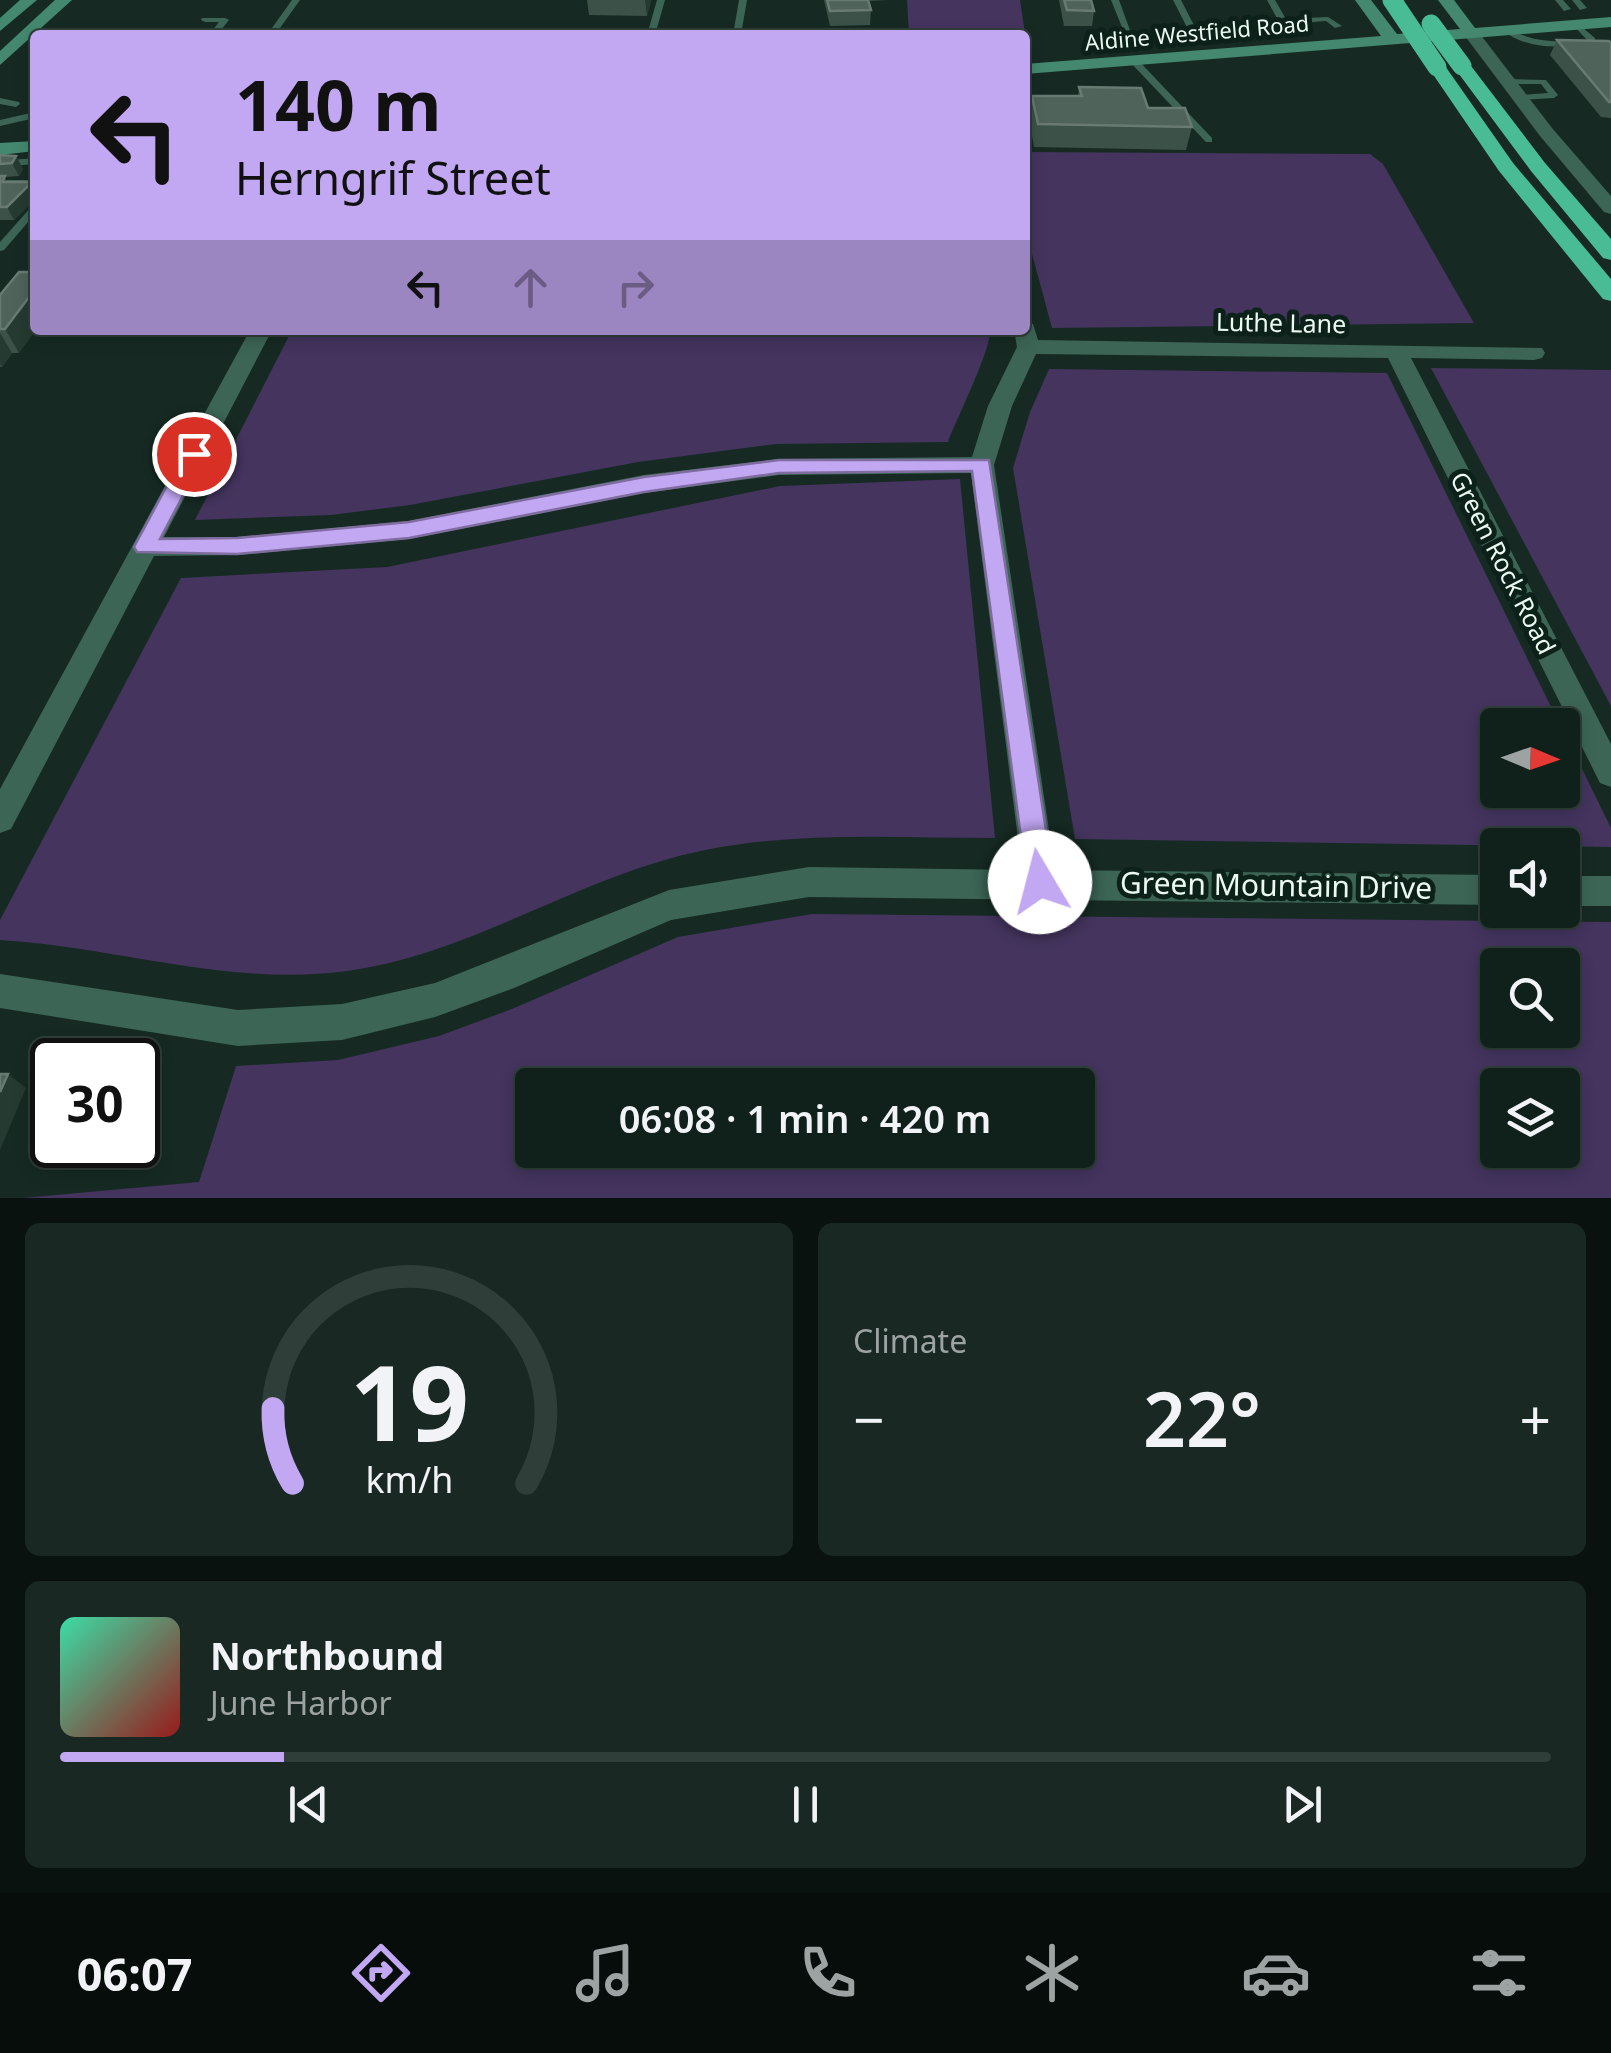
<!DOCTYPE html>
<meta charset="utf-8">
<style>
:root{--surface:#10201a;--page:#192823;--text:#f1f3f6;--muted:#9ca3a2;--line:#303e39;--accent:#c2a8f3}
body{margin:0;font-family:"Noto Sans",sans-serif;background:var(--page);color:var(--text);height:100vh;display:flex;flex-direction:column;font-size:38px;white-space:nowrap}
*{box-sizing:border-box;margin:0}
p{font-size:32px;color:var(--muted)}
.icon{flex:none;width:55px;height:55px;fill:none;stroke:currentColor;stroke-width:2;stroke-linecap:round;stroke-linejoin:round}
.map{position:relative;height:1198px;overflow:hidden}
.details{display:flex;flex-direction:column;gap:25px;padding:25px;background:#09120e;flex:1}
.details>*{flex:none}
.guide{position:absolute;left:30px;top:30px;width:1000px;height:305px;border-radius:10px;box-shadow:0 5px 15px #0003,0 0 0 2px var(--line);background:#c2a8f3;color:#111;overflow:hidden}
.needle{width:65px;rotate:92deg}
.fabs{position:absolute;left:1480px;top:708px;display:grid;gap:20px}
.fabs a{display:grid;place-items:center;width:100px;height:100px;border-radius:10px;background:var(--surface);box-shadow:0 5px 15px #0003,0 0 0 2px var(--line);font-size:50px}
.speed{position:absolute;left:30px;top:1038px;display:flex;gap:20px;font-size:50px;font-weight:700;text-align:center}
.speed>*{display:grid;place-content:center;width:130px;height:130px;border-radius:50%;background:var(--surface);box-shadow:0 5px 15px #0003,0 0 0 2px var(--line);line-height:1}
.speed .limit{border:5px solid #111;border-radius:15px;background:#fff;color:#111}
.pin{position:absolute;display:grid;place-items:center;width:85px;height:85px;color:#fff;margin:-42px;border:5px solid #fff;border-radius:50%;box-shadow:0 2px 10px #0007}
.me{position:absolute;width:110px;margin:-55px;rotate:352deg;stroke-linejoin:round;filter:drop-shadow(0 0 8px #0008)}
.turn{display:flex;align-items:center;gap:35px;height:210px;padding:0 40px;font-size:45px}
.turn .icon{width:130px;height:130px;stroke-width:2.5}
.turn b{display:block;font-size:70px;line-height:85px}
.lanes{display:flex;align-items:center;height:95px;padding:0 40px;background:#0003;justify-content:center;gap:50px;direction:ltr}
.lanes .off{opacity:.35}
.big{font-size:75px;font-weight:600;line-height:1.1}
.details .tile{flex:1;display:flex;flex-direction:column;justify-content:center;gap:15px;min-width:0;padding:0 35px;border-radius:15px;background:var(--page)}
.details .dial{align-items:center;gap:0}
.dial svg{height:260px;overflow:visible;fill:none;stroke:var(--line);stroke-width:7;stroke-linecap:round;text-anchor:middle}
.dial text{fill:var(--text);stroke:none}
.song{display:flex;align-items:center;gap:30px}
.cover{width:120px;height:120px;border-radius:15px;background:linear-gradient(135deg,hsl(160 70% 55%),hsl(0 70% 35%))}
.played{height:10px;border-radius:5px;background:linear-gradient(90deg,var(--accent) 15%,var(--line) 15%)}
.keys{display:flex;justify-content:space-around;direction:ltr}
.heat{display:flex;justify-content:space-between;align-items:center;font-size:55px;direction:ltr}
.details .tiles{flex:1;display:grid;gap:25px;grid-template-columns:1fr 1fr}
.tile:last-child{grid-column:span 2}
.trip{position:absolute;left:515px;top:1068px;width:580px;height:100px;border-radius:10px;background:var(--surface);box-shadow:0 5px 15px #0003,0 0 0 2px var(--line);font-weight:600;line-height:100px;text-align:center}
.tab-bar{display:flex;height:160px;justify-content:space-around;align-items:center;background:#060d0a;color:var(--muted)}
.tab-bar .icon{width:70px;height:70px}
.tab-bar .selected{color:var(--accent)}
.tab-bar b{font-size:45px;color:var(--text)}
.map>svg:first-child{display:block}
.green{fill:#44345e;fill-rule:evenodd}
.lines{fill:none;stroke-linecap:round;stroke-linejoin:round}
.service{fill:#3c6555;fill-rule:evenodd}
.minor{fill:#3c6555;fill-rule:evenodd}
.secondary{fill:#43886f;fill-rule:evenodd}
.motorway{fill:#4abc95;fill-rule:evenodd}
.motorway-bridge{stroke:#4abc95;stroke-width:19}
.wall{fill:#3c5148}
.shaded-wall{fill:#253a31}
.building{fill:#4f635a;stroke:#687a72;stroke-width:2.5}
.route{fill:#c2a8f3;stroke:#7e6d9e;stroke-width:2.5}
.labels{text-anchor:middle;stroke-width:10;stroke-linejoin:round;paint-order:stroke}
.far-street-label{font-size:22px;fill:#ecf9f3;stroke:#0c2119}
.street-label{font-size:25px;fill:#ecf9f3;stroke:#0c2119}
.near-street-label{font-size:30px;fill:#ecf9f3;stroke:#0c2119}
</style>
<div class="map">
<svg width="1611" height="1198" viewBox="0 0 1611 1198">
<rect width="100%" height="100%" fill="#162a23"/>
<g class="green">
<polygon points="907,0 1020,0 1026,40 1025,35 909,35"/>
<polygon points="1025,152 1370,154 1383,164 1474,323 1052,328 1025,228"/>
<path d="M292,330H990C992,348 957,418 948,442L776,444L638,462L410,505L331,515L195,520Z"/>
<polygon points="1431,368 1611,370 1611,706"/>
<polygon points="1049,369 1387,373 1560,725 1498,725 1498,790 1562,790 1563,730 1611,828 1611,847 1075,839 1013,468 1030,412"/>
<path d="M960,479L995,838C883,838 763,828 655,863C551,895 457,956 347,971C229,987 117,947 0,940V920L181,578L387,567L780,486Z"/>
<path d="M812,914L1611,922V1198H23L199,1182L236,1066L338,1060L439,1036L512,1009L678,937ZM1562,965V1030H1498V965ZM1078,1085V1150H532V1085ZM1562,1085V1150H1498V1085Z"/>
</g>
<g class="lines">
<g class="service">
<polygon points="292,0 300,0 275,35 267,35"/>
<polygon points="657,0 665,0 655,35 647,35"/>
<polygon points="739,0 747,0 741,35 733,35"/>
<polygon points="1111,0 1119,0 1135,44 1128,42"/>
<polygon points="1173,0 1181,0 1200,37 1199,39 1192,37"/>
<polygon points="1267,0 1275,0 1286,19 1328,17 1342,26 1335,28 1326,21 1288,24 1291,29 1284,31"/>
<polygon points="1555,0 1563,0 1571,9 1564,11"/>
<polygon points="1572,0 1580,0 1587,8 1580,10"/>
<polygon points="202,18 225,18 229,20 217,35 209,35 219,22 205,22 201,20"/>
<path d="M1577,23L1595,38L1593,45C1562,48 1527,50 1502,30L1509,28C1533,44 1559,41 1588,41L1573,25Z"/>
<polygon points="870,33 885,33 889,35 866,35"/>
<polygon points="1130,58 1136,58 1212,138 1212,142 1206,142 1130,62"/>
<polygon points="1505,79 1546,80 1558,95 1554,98 1518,100 1517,98 1521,95 1548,93 1541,84 1508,84 1505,83"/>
<polygon points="0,98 19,102 20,104 16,107 0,104"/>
<polygon points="35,112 35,118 0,126 0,120"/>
<polygon points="35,158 35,164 0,167 0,161"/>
<rect x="0" y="180" width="35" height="6"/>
<polygon points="35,205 35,214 4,250 0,251 0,242 32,206"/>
</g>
<g class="minor">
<polygon points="1465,30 1477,30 1552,128 1611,196 1611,214 1604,212 1540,136 1465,36"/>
<polygon points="1025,322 1033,324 1038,340 1542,348 1545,353 1542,358 1534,360 1411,358 1611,744 1611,787 1600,783 1388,358 1036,354 1012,406 994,465 1055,870 1498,875 1498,905 809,897 671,920 514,988 435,1017 342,1040 238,1046 0,1008 0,974 238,1010 342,1004 435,983 669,890 809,867 1022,870 971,473 779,475 644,493 409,539 237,555 154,556 11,829 0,833 0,789 250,330 272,330 164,537 237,537 409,521 644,475 779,459 972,457 988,406 1017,347 1014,330 1025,330"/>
<rect x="1562" y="876" width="49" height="30"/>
</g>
<g class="secondary">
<polygon points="20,0 37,0 0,31 0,18"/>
<polygon points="55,0 72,0 0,65 0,51"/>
<polygon points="1355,0 1371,0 1397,34 1460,29 1438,0 1454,0 1475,28 1611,17 1611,27 1025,74 1025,64 1381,36"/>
<polygon points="35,141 35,151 0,155 0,143"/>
</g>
<g class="motorway">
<polygon points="1462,61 1468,62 1545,163 1611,239 1611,260 1603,258 1531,171 1453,66"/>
<polygon points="1437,62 1443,63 1513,163 1611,279 1611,301 1603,299 1499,171 1428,67"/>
</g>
<g class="motorway-bridge">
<polyline points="1392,0 1437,67"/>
<polyline points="1431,24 1462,66"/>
</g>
</g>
<g class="wall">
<polygon points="587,0 651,0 647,16 589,15"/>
<polygon points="824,0 888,0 868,1 871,10 870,25 830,26"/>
<polygon points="1059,0 1091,0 1094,11 1092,26 1064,26"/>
<polygon points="1557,40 1611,43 1611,118 1601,117 1550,55"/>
<polygon points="1079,87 1148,108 1192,127 1186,150 1034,147 1029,118 1032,96 1078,96"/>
<polygon points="0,155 16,156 23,169 19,176 5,177 7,182 32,182 35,188 35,199 14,220 0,220"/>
<polygon points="0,295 19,353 12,353 2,367 0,367"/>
</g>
<g class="shaded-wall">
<polygon points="645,0 651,0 647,16"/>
<polygon points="16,156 23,169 19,176 12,163"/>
<polygon points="32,182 35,188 35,199 14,220 7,207"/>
<polygon points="35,289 36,330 19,353 5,329"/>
<polygon points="0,333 12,353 2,367 0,364"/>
<polygon points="8,1074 26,1088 0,1150 0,1092"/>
</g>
<g class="building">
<polygon points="827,0 868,0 871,10 830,11"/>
<polygon points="1064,0 1091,0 1094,11 1067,10"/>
<polygon points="1557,40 1609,41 1611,43 1611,102 1609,102"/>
<polygon points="1079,87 1141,88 1148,108 1185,108 1192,127 1038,124 1032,96 1082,96"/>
<polygon points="0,155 16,156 12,163 0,164"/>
<polygon points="0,176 5,176 2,182 32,182 7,207 0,207"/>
<polygon points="19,272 35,272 35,289 5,329 0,329 0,295"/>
<polygon points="0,1074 8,1074 0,1092"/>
</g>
<polygon class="route" points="194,447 205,454 160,539 237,538 409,522 644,477 779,460 989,460 1054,882 1050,891 1040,895 1031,891 1027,882 972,471 779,473 644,492 409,538 237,554 137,552 134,547 184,454"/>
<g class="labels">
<g class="far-street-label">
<text transform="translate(1197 33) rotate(-5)" y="8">Aldine Westfield Road</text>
</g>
<g class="street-label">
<text transform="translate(1281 323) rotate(1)" y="9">Luthe Lane</text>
<text transform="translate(1503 563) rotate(63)" y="9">Green Rock Road</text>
</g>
<g class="near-street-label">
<text transform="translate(1276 886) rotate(1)" y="10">Green Mountain Drive</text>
</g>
</g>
</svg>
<div class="fabs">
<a><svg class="needle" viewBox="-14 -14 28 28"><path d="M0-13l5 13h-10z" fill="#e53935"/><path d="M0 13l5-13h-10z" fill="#9ca3a2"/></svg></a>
<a><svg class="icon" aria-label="sound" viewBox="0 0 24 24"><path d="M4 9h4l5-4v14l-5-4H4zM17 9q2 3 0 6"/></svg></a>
<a><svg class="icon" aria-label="search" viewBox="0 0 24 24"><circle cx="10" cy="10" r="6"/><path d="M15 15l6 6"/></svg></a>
<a><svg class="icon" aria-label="layers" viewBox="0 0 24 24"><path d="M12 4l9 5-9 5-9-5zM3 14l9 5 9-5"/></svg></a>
</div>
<div class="speed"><div class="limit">30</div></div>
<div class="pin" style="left:194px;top:454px;background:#d93025"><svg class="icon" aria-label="arrive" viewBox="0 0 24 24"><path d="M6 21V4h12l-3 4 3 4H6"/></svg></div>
<svg class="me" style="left:1040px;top:882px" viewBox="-20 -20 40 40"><circle r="19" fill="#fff"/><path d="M0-13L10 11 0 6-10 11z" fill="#c2a8f3"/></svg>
<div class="trip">06:08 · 1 min · 420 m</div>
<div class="guide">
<div class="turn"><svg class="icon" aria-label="left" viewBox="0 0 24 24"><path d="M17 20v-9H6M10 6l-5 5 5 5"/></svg><div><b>140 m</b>Herngrif Street</div></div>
<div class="lanes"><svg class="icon" aria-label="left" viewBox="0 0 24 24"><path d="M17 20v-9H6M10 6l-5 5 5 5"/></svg><svg class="icon off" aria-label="ahead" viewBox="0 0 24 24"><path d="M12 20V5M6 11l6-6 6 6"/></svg><svg class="icon off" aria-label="right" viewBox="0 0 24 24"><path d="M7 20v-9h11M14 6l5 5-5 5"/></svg></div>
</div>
</div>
<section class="details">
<div class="tiles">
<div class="tile dial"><svg viewBox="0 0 100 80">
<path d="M14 69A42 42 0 1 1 86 69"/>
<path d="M14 69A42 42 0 0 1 8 46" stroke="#c2a8f3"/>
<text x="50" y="56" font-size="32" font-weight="700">19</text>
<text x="50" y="72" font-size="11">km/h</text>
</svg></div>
<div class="tile"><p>Climate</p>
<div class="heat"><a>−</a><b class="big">22°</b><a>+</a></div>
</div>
<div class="tile">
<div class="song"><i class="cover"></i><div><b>Northbound</b><p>June Harbor</p></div></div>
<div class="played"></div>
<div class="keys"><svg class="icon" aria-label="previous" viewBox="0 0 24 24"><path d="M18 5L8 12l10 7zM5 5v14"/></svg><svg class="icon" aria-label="pause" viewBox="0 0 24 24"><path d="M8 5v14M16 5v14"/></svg><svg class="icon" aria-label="next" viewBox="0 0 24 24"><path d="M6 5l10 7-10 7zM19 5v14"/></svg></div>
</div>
</div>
</section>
<nav class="tab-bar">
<b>06:07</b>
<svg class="icon selected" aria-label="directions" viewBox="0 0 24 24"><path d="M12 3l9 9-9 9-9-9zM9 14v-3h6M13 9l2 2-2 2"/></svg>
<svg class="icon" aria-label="music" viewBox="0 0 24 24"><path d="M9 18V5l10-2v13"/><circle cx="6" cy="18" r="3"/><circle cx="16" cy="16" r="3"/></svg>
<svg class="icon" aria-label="phone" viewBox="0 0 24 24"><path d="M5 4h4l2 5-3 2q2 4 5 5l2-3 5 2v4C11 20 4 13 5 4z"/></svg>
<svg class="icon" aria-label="climate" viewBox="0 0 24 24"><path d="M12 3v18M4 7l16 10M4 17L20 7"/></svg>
<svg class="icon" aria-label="car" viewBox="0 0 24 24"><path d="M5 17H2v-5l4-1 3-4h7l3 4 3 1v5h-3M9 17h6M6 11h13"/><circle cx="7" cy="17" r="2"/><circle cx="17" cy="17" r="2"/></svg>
<svg class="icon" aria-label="filters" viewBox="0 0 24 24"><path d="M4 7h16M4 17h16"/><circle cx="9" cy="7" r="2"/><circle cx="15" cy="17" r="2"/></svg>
</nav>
